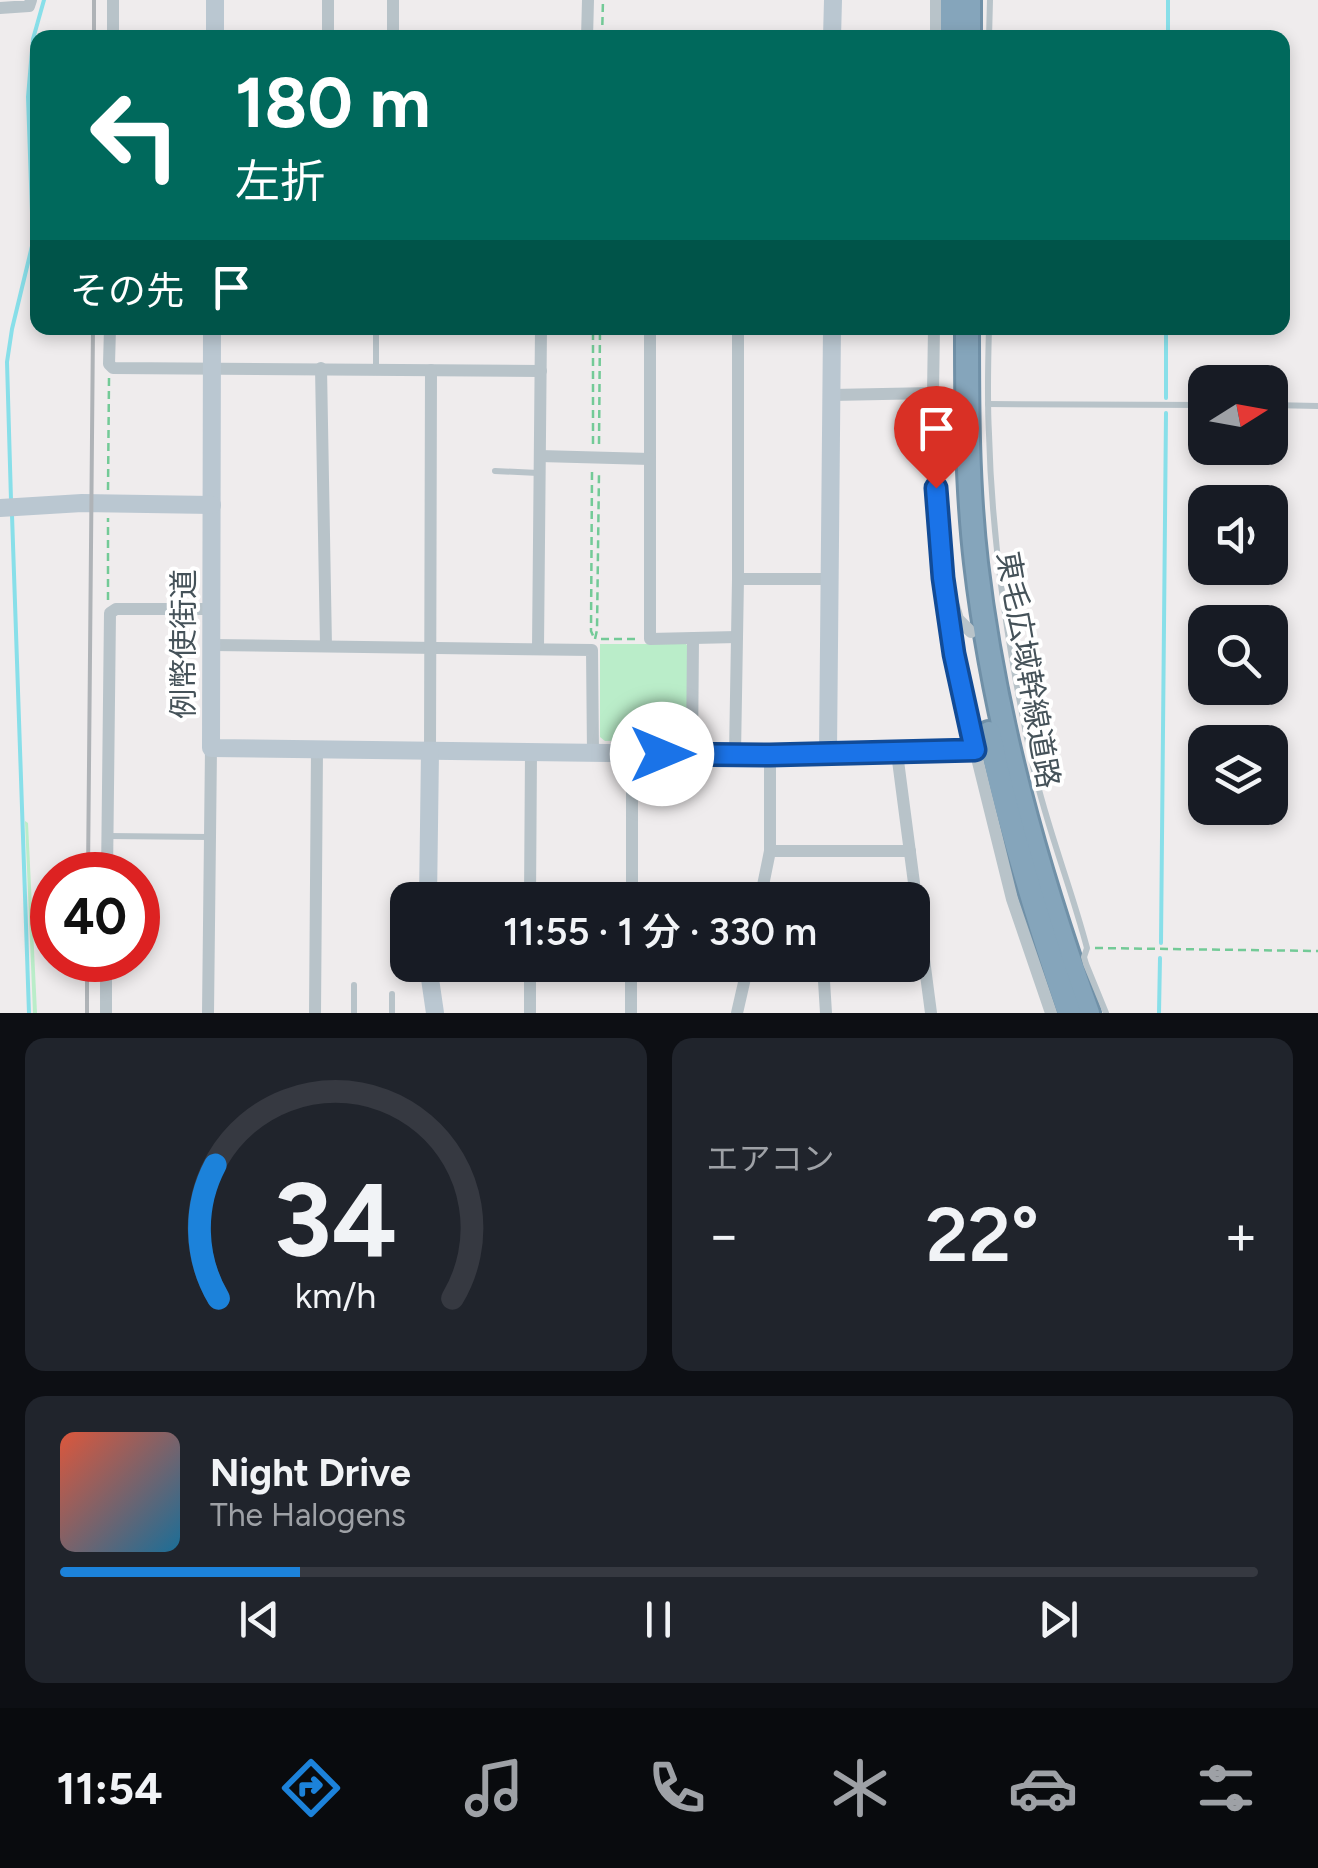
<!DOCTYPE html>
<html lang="ja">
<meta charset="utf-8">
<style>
:root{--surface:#171b24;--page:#20242c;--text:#f1f3f6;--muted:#9ea1a6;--line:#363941;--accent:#1c82da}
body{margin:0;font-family:Figtree,"Noto Sans JP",sans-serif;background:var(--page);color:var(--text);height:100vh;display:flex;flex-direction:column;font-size:38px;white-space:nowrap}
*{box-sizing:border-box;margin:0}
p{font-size:32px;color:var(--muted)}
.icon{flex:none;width:55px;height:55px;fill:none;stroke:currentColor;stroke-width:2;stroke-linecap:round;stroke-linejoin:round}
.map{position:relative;height:1013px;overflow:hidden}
.drawer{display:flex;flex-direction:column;gap:25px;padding:25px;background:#0d0f14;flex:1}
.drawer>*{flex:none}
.hud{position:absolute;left:30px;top:30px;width:1260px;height:305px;border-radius:20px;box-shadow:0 5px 15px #0003;background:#00695c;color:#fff;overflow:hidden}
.needle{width:65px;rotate:79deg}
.controls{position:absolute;left:1188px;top:365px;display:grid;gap:20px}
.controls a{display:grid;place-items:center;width:100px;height:100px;border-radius:20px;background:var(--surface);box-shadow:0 5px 15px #0003;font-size:50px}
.speed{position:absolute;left:30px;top:852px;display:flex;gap:20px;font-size:50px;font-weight:700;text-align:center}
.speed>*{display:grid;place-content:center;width:130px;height:130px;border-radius:50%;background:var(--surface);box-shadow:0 5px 15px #0003;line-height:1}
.speed .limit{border:15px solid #d22;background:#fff;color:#111}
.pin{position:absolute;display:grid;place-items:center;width:85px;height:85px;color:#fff;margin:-102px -42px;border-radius:50% 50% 50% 0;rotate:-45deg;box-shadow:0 0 10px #0007}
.pin .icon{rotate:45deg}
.me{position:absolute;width:110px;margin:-55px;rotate:90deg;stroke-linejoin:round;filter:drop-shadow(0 0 8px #0008)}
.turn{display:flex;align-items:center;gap:35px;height:210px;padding:0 40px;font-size:45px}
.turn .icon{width:130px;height:130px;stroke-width:2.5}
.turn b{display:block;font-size:70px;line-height:85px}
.then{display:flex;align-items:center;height:95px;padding:0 40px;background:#0003;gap:20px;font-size:38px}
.big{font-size:75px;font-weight:600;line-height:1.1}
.drawer .widget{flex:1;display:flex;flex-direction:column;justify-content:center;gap:15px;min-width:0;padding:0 35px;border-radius:20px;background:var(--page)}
.drawer .dial{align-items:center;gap:0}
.dial svg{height:260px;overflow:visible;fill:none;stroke:var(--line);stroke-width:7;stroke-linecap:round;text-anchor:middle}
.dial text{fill:var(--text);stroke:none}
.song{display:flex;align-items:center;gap:30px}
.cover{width:120px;height:120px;border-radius:15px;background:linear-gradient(135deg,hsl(10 70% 55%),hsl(200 70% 35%))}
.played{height:10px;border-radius:5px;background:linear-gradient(90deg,var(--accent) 20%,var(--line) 20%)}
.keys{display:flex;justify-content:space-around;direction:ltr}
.heat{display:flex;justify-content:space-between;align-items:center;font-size:55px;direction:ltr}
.drawer .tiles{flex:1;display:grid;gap:25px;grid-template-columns:1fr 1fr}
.widget:last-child{grid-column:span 2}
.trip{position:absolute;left:390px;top:882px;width:540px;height:100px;border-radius:20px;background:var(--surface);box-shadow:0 5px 15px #0003;font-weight:600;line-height:100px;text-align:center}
.tabs{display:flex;height:160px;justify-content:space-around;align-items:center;background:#090b0e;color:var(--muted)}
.tabs .icon{width:70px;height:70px}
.tabs .current{color:var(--accent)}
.tabs b{font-size:45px;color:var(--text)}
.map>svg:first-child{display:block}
.green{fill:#baedc9}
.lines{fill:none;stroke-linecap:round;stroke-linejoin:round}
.stream{stroke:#88dfe9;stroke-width:4}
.highway-casing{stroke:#7090a7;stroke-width:28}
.path{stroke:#73ca97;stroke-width:2.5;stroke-dasharray:8 5;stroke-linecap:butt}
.lane{stroke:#b8c3c9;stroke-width:6}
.street{stroke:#b8c3c9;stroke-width:12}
.secondary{stroke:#bac7d1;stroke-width:18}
.highway{stroke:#85a5bb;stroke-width:22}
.rail{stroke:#afb3b7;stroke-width:4}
.route-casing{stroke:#114b97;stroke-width:25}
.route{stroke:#1a73e8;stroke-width:18}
.labels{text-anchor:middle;stroke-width:8;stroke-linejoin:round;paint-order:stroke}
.street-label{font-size:30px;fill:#455259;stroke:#fff}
</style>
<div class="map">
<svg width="1318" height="1013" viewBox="0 0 1318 1013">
<rect width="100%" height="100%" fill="#efeced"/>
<g class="green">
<polygon points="600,644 686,644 689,648 688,737 685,739 605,741 600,737"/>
<polygon points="25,821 28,823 37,1013 33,1013"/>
</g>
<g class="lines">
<g class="stream">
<polyline points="1168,38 1168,0"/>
<polyline points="1166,398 1166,328"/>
<polyline points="11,500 7,362 12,329 33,242 28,97 33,39 44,0"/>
<polyline points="12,515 29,1013"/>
<polyline points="1161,943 1166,413"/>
<polyline points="1159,1013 1160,958"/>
</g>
<g class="highway-casing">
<g id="highway">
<polyline points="952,38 952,0"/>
<polyline points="969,38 969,0"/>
<path d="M967,328C967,406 967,485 976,563C994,718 1036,867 1088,1013"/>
<path d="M989,733C1009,828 1038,921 1069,1013"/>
</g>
</g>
<g class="path">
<polyline points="602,38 603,0"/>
<polyline points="593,444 593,328"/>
<polyline points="599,444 600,328"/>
<polyline points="592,472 591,631 594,638"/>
<polyline points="108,490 109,378"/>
<polyline points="108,600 108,518"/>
<polyline points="595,639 597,630 599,472"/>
<polyline points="601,639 638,639"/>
<polyline points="1095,948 1318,951"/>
</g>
<g class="lane">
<polyline points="989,38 990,0"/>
<polyline points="376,328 376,368"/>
<path d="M989,328C988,363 987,399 989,434C992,546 1009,657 1033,766C1047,828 1071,887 1087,948L1084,957L1086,964L1106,1013"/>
<polyline points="988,404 1205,405"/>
<polyline points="1270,405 1318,406"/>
<polyline points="495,471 538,473"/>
<polyline points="108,836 209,837"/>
<polyline points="394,941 408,942"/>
<polyline points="354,985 354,1013"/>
<polyline points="392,994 392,1013"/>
</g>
<g class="street">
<polyline points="0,8 29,6 31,0"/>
<polyline points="113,38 113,0"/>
<polyline points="328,38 328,0"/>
<polyline points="393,38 393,0"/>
<polyline points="587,38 588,0"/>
<polyline points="936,38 936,0"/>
<polyline points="110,328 109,364 113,368 541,371"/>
<polyline points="650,328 650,639 737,637"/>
<polyline points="934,328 933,393 936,488 943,578 954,654 975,750 1012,899 1051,1013"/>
<polyline points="321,368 326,646"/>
<polyline points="832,395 933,393"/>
<polyline points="540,456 650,459"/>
<polyline points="738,579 829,579"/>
<polyline points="954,606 958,619 971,632"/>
<polyline points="212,645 592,650 593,753"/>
<polyline points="538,648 541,328"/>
<polyline points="430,752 431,370"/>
<polyline points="828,752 897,753 975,750"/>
<polyline points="897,753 931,1013"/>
<polyline points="692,754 693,638"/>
<polyline points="735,754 738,579 738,328"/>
<polyline points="770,851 910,851"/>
<polyline points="107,875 110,613 116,609 211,609"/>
<polyline points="530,900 531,752"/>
<polyline points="632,900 632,754"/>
<polyline points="760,900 770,851 770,755"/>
<polyline points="823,965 826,1013"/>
<polyline points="106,1013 106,960"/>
<polyline points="208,1013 211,748"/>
<polyline points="315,1013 317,750"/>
<polyline points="530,1013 530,965"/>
<polyline points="631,1013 631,965"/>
<polyline points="737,1013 748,965"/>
</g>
<g class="secondary">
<polyline points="215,38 215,0"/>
<polyline points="832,38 833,0"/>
<polyline points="212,328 211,748 770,755 828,752 832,328"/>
<polyline points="0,508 82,503 212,505"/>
<polyline points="428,900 430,752"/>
<polyline points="428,965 435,1013"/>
</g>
<use href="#highway" class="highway"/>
<g class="rail">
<polyline points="94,38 94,0"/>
<polyline points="88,875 93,328"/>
<polyline points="87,1013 87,960"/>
</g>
</g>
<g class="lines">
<g class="route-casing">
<polyline id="route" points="662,754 770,755 975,750 954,654 943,578 936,488"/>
</g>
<use href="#route" class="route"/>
</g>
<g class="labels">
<g class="street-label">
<text transform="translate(184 644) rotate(-90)" y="10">例幣使街道</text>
<text transform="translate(1028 670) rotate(80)" y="10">東毛広域幹線道路</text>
</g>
</g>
</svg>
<div class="controls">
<a><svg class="needle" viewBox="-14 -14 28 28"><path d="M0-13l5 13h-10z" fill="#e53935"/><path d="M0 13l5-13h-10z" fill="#9ea1a6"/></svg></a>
<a><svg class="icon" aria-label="sound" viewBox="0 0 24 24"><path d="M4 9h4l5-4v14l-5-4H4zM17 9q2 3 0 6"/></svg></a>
<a><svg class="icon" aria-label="search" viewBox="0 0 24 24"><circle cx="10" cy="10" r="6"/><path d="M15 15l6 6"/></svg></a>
<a><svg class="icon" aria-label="layers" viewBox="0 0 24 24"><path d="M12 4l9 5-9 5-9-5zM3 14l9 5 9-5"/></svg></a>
</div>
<div class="speed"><div class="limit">40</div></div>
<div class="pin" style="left:936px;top:488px;background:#d93025"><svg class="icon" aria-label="arrive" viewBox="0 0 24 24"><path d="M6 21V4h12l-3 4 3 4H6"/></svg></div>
<svg class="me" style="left:662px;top:754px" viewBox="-20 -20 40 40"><circle r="19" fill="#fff"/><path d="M0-13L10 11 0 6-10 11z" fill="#1a73e8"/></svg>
<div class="trip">11:55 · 1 分 · 330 m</div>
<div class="hud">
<div class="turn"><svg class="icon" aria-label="left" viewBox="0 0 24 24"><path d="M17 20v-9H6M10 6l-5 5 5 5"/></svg><div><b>180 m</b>左折</div></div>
<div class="then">その先<svg class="icon" aria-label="arrive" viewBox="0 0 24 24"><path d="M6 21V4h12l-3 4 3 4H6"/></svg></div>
</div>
</div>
<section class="drawer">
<div class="tiles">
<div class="widget dial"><svg viewBox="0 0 100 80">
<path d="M14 69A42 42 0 1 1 86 69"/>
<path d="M14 69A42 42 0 0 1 13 28" stroke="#1c82da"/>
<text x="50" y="56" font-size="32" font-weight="700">34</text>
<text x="50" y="72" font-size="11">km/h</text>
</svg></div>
<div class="widget"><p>エアコン</p>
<div class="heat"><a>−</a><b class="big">22°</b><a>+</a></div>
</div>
<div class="widget">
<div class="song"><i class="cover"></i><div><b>Night Drive</b><p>The Halogens</p></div></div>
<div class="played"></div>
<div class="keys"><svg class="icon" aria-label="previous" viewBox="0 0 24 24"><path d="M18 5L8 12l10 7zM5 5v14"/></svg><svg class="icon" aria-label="pause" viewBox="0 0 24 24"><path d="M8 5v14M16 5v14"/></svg><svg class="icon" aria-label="next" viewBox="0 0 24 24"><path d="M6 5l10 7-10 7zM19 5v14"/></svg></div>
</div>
</div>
</section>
<nav class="tabs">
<b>11:54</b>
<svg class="icon current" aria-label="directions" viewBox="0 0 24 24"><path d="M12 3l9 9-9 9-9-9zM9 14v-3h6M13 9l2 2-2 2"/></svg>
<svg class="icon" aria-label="music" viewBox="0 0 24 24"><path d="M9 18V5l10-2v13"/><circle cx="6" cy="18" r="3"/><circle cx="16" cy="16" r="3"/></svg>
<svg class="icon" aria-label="phone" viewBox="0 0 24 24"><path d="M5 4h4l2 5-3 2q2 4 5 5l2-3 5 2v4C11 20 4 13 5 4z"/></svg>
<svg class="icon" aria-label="climate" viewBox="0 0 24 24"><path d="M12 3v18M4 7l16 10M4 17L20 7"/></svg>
<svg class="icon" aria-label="car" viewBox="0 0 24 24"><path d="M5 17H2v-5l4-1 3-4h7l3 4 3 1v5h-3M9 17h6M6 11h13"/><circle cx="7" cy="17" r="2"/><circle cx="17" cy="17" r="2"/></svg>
<svg class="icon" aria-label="filters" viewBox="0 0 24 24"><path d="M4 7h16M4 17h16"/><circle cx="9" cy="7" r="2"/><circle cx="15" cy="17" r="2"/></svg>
</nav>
